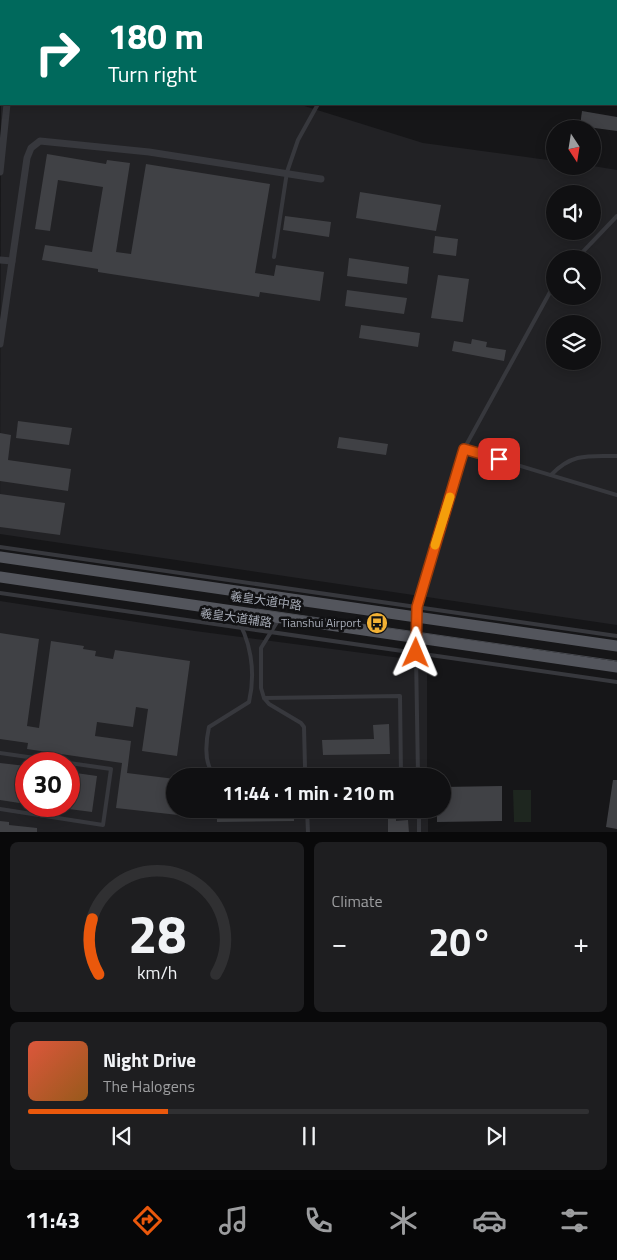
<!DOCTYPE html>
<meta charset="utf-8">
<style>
:root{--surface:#101012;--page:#1e1e20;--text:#f1f3f6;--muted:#9c9d9f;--line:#303032;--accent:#ea580c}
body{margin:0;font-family:"Titillium Web","Noto Sans SC",sans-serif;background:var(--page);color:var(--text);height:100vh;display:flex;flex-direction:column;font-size:19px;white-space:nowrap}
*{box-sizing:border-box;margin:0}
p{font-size:16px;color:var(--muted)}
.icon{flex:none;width:28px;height:28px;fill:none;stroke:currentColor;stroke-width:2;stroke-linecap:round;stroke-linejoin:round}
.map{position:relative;height:832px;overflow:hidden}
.side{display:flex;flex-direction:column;gap:10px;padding:10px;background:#09090a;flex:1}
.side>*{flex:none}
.guide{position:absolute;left:0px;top:0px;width:618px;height:105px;box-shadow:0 2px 12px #0003,0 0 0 1px var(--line);background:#00695c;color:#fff;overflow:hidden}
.needle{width:32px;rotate:168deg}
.controls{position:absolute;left:546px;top:120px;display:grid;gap:10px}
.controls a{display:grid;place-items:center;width:55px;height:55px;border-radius:50%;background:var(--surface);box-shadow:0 2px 12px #0003,0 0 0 1px var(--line);font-size:25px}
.speed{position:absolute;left:15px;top:752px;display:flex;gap:10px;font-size:25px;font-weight:700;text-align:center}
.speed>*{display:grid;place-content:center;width:65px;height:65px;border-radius:50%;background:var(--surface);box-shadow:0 2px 12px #0003,0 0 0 1px var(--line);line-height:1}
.speed .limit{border:8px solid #d22;background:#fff;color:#111}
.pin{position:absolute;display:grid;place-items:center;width:42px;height:42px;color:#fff;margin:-21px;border-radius:10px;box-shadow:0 2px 8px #0006}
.me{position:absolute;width:55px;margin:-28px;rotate:1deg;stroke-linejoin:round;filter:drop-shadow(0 0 4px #0008)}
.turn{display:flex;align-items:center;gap:18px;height:105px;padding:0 25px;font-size:22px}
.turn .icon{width:65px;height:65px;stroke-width:2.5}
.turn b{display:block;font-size:35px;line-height:42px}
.big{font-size:38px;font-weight:700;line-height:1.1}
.side .card{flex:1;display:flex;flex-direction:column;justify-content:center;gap:8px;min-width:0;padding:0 18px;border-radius:8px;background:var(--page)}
.side .dial{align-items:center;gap:0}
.dial svg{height:130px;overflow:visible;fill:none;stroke:var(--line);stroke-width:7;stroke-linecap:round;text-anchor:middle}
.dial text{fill:var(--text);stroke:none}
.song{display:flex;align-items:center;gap:15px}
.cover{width:60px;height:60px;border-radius:8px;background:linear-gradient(135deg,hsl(10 70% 55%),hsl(30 70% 35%))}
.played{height:5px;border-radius:2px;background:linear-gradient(90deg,var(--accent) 25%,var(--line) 25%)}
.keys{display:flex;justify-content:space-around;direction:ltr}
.heat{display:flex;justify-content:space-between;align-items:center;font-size:28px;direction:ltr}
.side .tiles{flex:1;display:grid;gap:10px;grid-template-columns:1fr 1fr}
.card:last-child{grid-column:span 2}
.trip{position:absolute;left:166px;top:768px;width:285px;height:50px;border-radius:25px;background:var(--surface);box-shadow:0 2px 12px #0003,0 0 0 1px var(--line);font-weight:700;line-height:50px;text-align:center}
.dock{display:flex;height:80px;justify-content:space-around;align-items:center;background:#060607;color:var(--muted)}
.dock .icon{width:35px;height:35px}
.dock .active{color:var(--accent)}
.dock b{font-size:22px;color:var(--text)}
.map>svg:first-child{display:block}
.built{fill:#222225;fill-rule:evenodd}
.green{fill:#1e261f}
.building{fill:#404145}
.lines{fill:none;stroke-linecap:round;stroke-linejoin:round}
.service{stroke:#37383d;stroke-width:4}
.minor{stroke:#37383d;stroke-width:7}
.primary{stroke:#53555c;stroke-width:11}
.tram{stroke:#4a4c52;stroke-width:1}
.route-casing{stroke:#983908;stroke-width:12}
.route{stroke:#ea580c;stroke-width:9}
.slow{stroke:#f59e0b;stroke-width:9}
.labels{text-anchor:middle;stroke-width:5;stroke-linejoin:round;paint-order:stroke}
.street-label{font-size:12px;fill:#a8adb8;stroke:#111113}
.poi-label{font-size:12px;fill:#a8adb8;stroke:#111113;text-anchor:end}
</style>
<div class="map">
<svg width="617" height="833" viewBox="0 0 617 833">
<rect width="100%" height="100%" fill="#161618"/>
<g class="built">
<path d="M1,86V104H298L423,143L555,161V166H593L617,170V625L0,534ZM555,194H592V231H555ZM555,259H592V296H555ZM555,324H592V361H555Z"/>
<path d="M0,601L195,631L416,660L427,667V776H175V809H428V832H0ZM26,764H69V806H26Z"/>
</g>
<polygon class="green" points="513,790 531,790 531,822 514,822"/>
<g class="building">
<polygon points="582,111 617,117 617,131 580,126"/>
<polygon points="47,154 106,164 107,160 130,163 116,252 131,254 146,164 270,184 255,273 274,276 276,265 324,272 320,301 260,292 259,297 98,272 98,269 42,260 45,245 92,252 103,187 58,180 50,231 35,229"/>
<polygon points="360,192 441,205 436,231 356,218"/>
<polygon points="285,216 331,222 329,237 283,230"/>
<polygon points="435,236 458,239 456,256 433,253"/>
<polygon points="349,258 409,267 407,284 347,276"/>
<polygon points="438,275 469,279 463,322 431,318"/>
<polygon points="347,290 407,298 404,314 345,306"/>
<polygon points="361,325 420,333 418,347 359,338"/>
<polygon points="472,339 487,342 486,347 506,350 504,361 452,351 454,341 471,344"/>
<polygon points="18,421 72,428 69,445 16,438"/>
<polygon points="0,433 11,435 8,460 71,469 68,491 0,481"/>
<polygon points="339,437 388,444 386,455 337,448"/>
<polygon points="0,494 65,503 60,535 0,527"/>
<polygon points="0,633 39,639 27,726 39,728 51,641 84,646 83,649 96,651 95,656 113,659 115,650 190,661 177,756 142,751 148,709 136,707 133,727 97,722 95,736 131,741 127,773 175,779 175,809 188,809 187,816 116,808 122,763 27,749 28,743 0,739"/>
<polygon points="389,724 390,754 323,755 322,740 374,739 373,725"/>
<polygon points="0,763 26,766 26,804 0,800"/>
<polygon points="69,772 97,776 92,812 69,809"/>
<polygon points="613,780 617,780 617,829 606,827"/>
<polygon points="502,786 502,821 437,822 437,809 442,809 442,787"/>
<polygon points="217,809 294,809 294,821 217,822"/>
<polygon points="388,809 396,809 396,821 408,820 409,833 388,833"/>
<polygon points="0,821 9,822 9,825 37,828 37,833 0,833"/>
</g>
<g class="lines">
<g class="service">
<polyline points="439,1 439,0"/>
<polyline points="274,257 287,172 298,140 318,104"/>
<polyline points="576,259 617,216"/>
<polyline points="464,449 617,495"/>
<path d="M551,475C572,453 588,456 617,456"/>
<polyline points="0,547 617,636"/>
<polyline points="0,593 617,682"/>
<polyline points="417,607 464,449 555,283"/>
<path d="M234,614C251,639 256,672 249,702L209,727C206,740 204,761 212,772L219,773H297L305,767L304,727L301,723L269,704L264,698L261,688V648L279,619"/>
<polyline points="416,654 418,776"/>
<polyline points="264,698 400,696 401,776"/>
<polyline points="0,753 111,769 103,825 0,809"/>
<polyline points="306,776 306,773 401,771"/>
<polyline points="307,809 308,833"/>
<polyline points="401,809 401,815"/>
<polyline points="419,809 419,833"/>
</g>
<g class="minor">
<polyline points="254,0 258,1"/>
<polyline points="28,1 28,0"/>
<polyline points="327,1 328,0"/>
<polyline points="0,172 7,104"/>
<polyline points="0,260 12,261"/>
<polyline points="0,344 27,158 31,148 40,141 149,152 321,179"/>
<polyline points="416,653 417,607"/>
</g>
<g class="primary">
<polyline points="0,557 617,646"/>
<polyline points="0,577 617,667"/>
</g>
<polyline class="tram" points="257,609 617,661"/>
</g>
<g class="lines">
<g class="route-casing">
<polyline id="route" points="416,653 417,607 464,449 499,459"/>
</g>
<use href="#route" class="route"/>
<polyline class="slow" points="435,545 450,497"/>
</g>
<defs>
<g id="bus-disc" transform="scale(1.125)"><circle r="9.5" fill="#f2b134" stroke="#111113"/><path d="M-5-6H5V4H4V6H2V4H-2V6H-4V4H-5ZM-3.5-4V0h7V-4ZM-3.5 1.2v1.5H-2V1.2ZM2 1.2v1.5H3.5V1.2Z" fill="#111"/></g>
</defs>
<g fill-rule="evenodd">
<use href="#bus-disc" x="377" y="623"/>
</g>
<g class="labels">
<g class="street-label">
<text transform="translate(266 601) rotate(8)" y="4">羲皇大道中路</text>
<text transform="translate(236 618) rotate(8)" y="4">羲皇大道辅路</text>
</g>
<g class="poi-label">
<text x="361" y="627">Tianshui Airport</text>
</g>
</g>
</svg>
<div class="controls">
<a><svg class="needle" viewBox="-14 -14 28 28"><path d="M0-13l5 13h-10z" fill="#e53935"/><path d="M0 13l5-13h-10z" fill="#9c9d9f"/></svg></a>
<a><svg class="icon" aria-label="sound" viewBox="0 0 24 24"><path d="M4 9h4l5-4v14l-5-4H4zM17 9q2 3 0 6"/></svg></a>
<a><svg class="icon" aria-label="search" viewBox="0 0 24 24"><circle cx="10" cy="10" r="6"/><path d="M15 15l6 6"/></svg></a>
<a><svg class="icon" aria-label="layers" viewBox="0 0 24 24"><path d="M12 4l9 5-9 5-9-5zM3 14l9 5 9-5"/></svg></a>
</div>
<div class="speed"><div class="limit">30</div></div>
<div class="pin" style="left:499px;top:459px;background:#d93025"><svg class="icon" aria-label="arrive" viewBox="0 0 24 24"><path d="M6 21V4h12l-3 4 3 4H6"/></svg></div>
<svg class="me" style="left:416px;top:653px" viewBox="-20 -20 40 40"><path d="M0-17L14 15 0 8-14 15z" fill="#ea580c" stroke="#fff" stroke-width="4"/></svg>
<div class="trip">11:44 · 1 min · 210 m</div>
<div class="guide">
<div class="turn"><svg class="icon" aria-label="right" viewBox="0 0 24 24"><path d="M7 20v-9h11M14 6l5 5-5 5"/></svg><div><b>180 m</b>Turn right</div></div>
</div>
</div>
<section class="side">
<div class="tiles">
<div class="card dial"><svg viewBox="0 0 100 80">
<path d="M14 69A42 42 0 1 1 86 69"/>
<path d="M14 69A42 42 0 0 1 10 35" stroke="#ea580c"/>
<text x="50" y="56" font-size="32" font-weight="700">28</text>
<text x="50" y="72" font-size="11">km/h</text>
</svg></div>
<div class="card"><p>Climate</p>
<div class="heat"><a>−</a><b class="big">20°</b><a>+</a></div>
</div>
<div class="card">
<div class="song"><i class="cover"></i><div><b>Night Drive</b><p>The Halogens</p></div></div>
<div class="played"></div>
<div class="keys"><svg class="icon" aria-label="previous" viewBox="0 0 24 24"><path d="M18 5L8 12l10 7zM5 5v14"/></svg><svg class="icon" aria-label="pause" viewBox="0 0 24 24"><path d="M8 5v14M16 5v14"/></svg><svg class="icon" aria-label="next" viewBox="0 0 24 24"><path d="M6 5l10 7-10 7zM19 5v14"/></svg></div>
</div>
</div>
</section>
<nav class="dock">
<b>11:43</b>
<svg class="icon active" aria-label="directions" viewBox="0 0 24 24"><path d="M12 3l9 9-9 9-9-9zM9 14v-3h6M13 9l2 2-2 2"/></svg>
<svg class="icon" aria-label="music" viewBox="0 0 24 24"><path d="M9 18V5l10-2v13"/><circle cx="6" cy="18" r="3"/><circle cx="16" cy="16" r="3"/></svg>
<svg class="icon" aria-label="phone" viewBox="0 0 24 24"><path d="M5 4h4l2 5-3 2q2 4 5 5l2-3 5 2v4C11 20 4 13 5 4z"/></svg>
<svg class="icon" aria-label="climate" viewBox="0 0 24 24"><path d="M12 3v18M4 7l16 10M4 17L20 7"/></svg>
<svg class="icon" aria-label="car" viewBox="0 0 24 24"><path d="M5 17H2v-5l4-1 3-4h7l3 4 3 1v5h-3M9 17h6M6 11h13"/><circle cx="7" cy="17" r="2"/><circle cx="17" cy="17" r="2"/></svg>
<svg class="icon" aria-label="filters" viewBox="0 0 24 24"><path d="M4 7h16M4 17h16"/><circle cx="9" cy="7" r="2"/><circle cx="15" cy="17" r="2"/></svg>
</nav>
